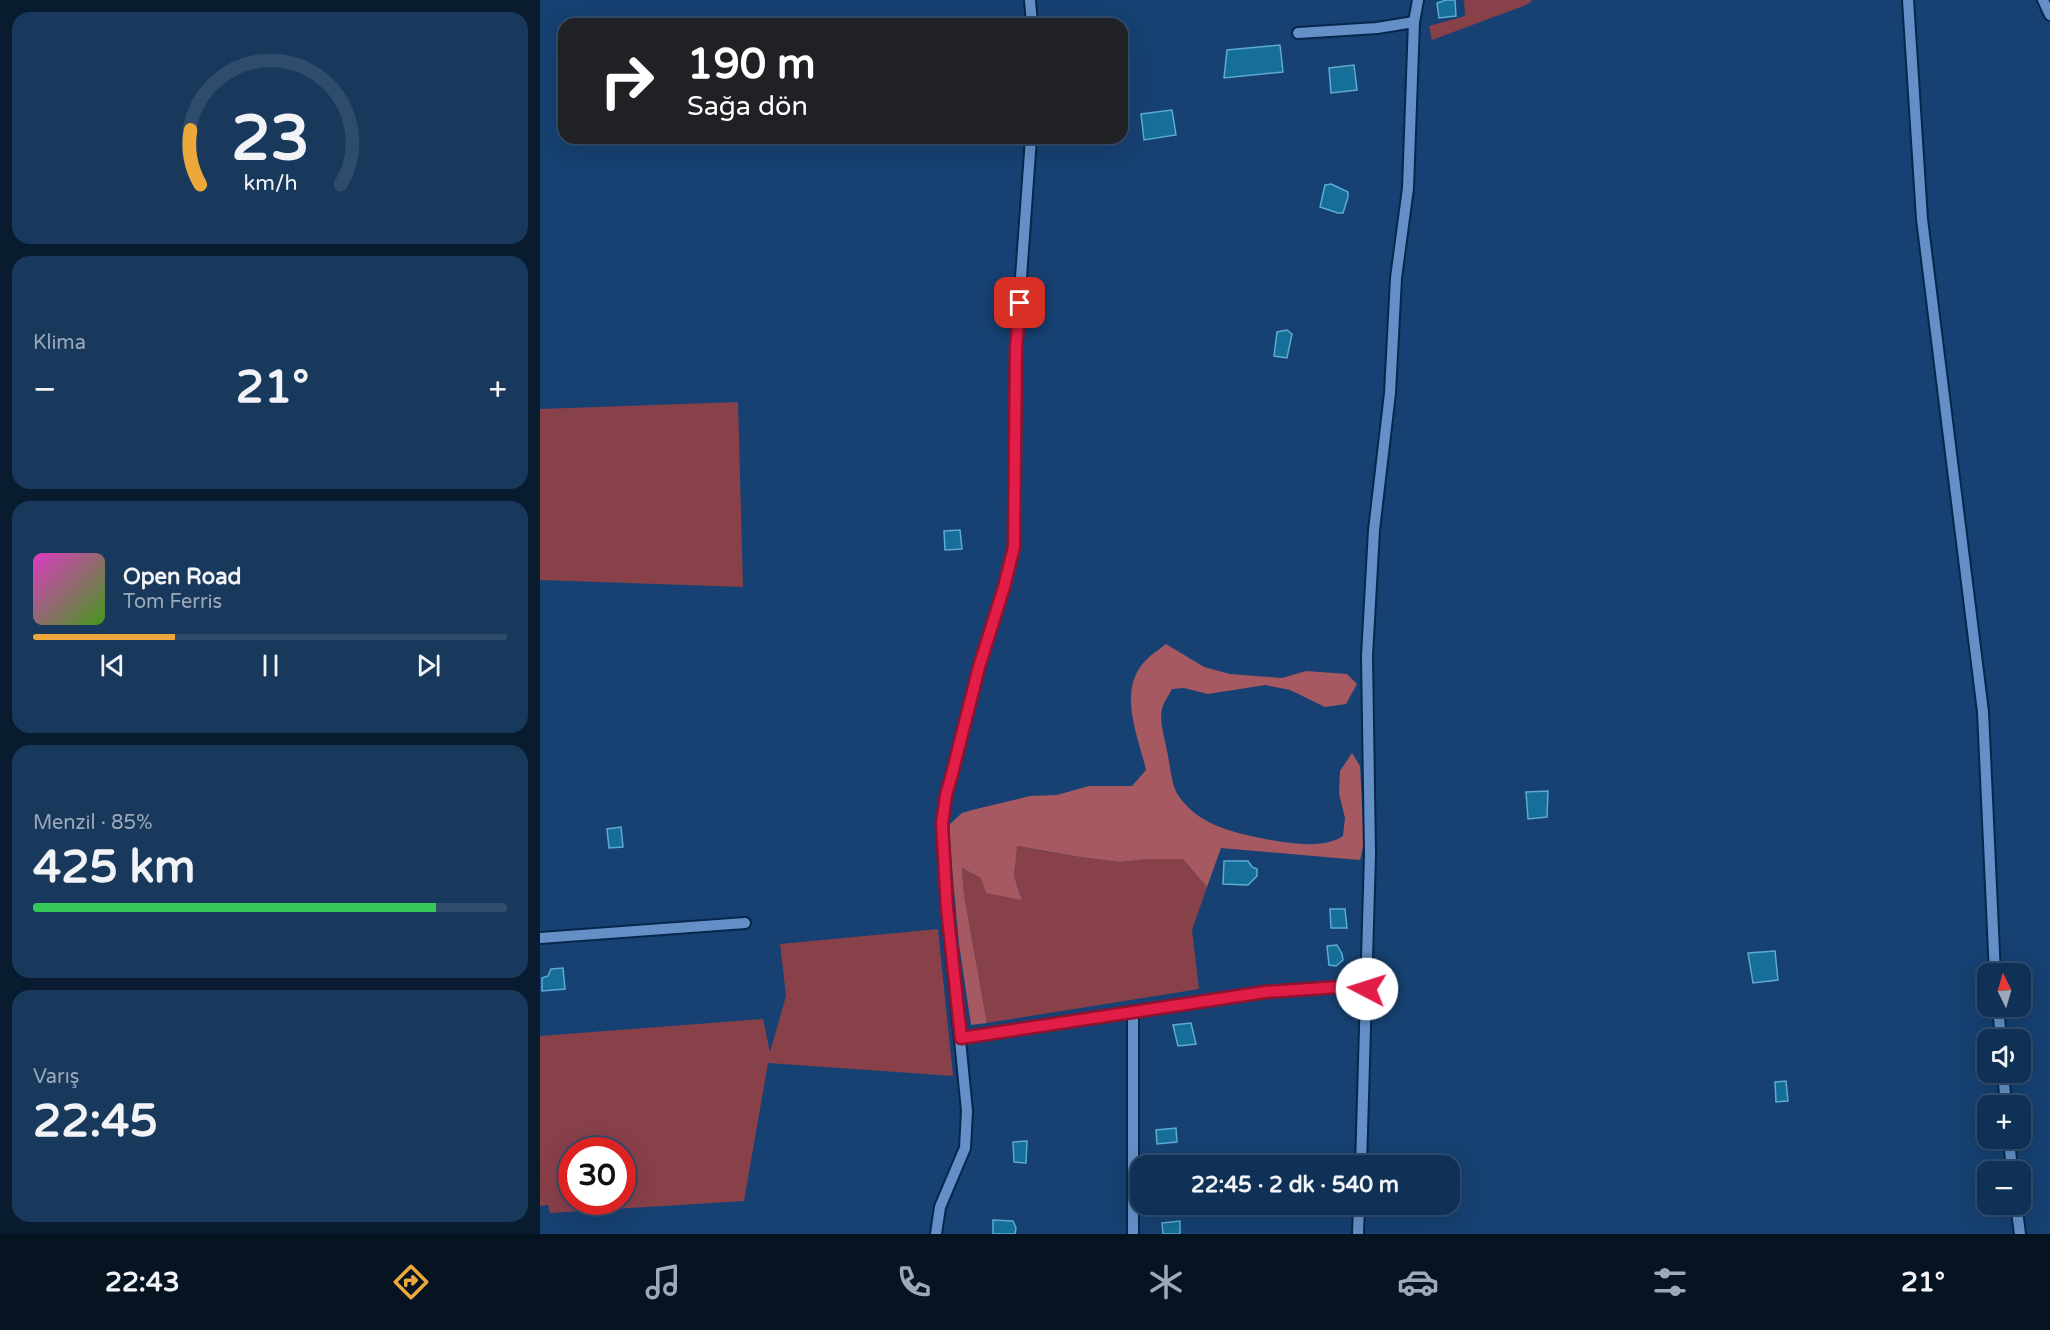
<!DOCTYPE html>
<html lang="tr">
<meta charset="utf-8">
<style>
:root{--surface:#103156;--page:#19395c;--text:#f1f3f6;--muted:#9ca9b9;--line:#304c6c;--accent:#eda83c}
body{margin:0;font-family:"Varela Round",sans-serif;background:var(--page);color:var(--text);height:100vh;display:flex;flex-direction:column;font-size:22px;white-space:nowrap}
*{box-sizing:border-box;margin:0}
p{font-size:20px;color:var(--muted)}
.icon{flex:none;width:33px;height:33px;fill:none;stroke:currentColor;stroke-width:2;stroke-linecap:round;stroke-linejoin:round}
.map{position:relative;flex:1;overflow:hidden}
.details{display:flex;flex-direction:column;gap:12px;padding:12px;background:#091b2f;width:540px}
.details>*{flex:none}
.banner{position:absolute;left:18px;top:18px;width:570px;height:126px;border-radius:18px;box-shadow:0 6px 24px #0002,0 0 0 2px var(--line);background:#202124;color:#fff;overflow:hidden}
.needle{width:39px;rotate:355deg}
.controls{position:absolute;left:1437px;top:963px;display:grid;gap:12px}
.controls a{display:grid;place-items:center;width:54px;height:54px;border-radius:12px;background:var(--surface);box-shadow:0 6px 24px #0002,0 0 0 2px var(--line);font-size:30px}
.speed{position:absolute;left:18px;top:1137px;display:flex;gap:12px;font-size:30px;font-weight:700;text-align:center}
.speed>*{display:grid;place-content:center;width:78px;height:78px;border-radius:50%;background:var(--surface);box-shadow:0 6px 24px #0002,0 0 0 2px var(--line);line-height:1}
.speed .limit{border:9px solid #d22;background:#fff;color:#111}
.pin{position:absolute;display:grid;place-items:center;width:51px;height:51px;color:#fff;margin:-26px;border-radius:12px;box-shadow:0 3px 9px #0006}
.me{position:absolute;width:66px;margin:-33px;rotate:275deg;stroke-linejoin:round;filter:drop-shadow(0 0 4px #0008)}
.turn{display:flex;align-items:center;gap:21px;height:126px;padding:0 30px;font-size:27px}
.turn .icon{width:78px;height:78px;stroke-width:2.5}
.turn b{display:block;font-size:42px;line-height:51px}
.big{font-size:45px;font-weight:700;line-height:1.1}
.details .tile{flex:1;display:flex;flex-direction:column;justify-content:center;gap:9px;min-width:0;padding:0 21px;border-radius:18px;background:var(--page)}
.details .dial{align-items:center;gap:0}
.dial svg{height:156px;overflow:visible;fill:none;stroke:var(--line);stroke-width:7;stroke-linecap:round;text-anchor:middle}
.dial text{fill:var(--text);stroke:none}
.song{display:flex;align-items:center;gap:18px}
.cover{width:72px;height:72px;border-radius:9px;background:linear-gradient(135deg,hsl(310 70% 55%),hsl(100 70% 35%))}
.played{height:6px;border-radius:3px;background:linear-gradient(90deg,var(--accent) 30%,var(--line) 30%)}
.keys{display:flex;justify-content:space-around;direction:ltr}
.heat{display:flex;justify-content:space-between;align-items:center;font-size:33px;direction:ltr}
.charge{height:9px;border-radius:4px;background:linear-gradient(90deg,#34c759 85%,var(--line) 0)}
.trip{position:absolute;left:590px;top:1155px;width:330px;height:60px;border-radius:18px;background:var(--surface);box-shadow:0 6px 24px #0002,0 0 0 2px var(--line);font-weight:700;line-height:60px;text-align:center}
.dock{display:flex;height:96px;justify-content:space-around;align-items:center;background:#061422;color:var(--muted)}
.dock .icon{width:42px;height:42px}
.dock .selected{color:var(--accent)}
.dock b{font-size:27px;color:var(--text)}
main{display:flex;flex:1;min-height:0}
.map>svg:first-child{display:block}
.green{fill:#884049;fill-rule:evenodd}
.forest{fill:#a65961}
.building{fill:#166f98;stroke:#5eaad3;stroke-width:1.5}
.lines{fill:none;stroke-linecap:round;stroke-linejoin:round}
.minor-casing{stroke:#06274c;stroke-width:14}
.minor{stroke:#6490c7;stroke-width:10}
.route-casing{stroke:#92132f;stroke-width:15}
.route{stroke:#e11d48;stroke-width:10}
</style>
<main>
<section class="details">
<div class="tile dial"><svg viewBox="0 0 100 80">
<path d="M14 69A42 42 0 1 1 86 69"/>
<path d="M14 69A42 42 0 0 1 9 41" stroke="#eda83c"/>
<text x="50" y="56" font-size="32" font-weight="700">23</text>
<text x="50" y="72" font-size="11">km/h</text>
</svg></div>
<div class="tile"><p>Klima</p>
<div class="heat"><a>−</a><b class="big">21°</b><a>+</a></div>
</div>
<div class="tile">
<div class="song"><i class="cover"></i><div><b>Open Road</b><p>Tom Ferris</p></div></div>
<div class="played"></div>
<div class="keys"><svg class="icon" aria-label="previous" viewBox="0 0 24 24"><path d="M18 5L8 12l10 7zM5 5v14"/></svg><svg class="icon" aria-label="pause" viewBox="0 0 24 24"><path d="M8 5v14M16 5v14"/></svg><svg class="icon" aria-label="next" viewBox="0 0 24 24"><path d="M6 5l10 7-10 7zM19 5v14"/></svg></div>
</div>
<div class="tile"><p>Menzil · 85%</p><b class="big">425 km</b><div class="charge"></div></div>
<div class="tile"><p>Varış</p><b class="big">22:45</b></div>
</section>
<div class="map">
<svg width="1510" height="1234" viewBox="0 0 1510 1234">
<rect width="100%" height="100%" fill="#164172"/>
<g class="green">
<polygon points="924,0 993,0 986,5 892,40 889,26 925,16"/>
<polygon points="198,402 203,587 0,580 0,409"/>
<polygon points="476,846 540,857 580,862 608,859 643,859 667,887 652,930 659,989 447,1023 424,895 422,868 482,899 474,876"/>
<path d="M398,929L413,1076L228,1063L204,1201L10,1213L8,1205L0,1206V1036L223,1019L230,1052L246,996L240,944ZM82,1150V1202H32V1150Z"/>
</g>
<path class="forest" d="M626,644L664,667L690,674L742,678L766,671L807,674L817,684L806,704L785,707L750,690L725,685L668,694L644,688L632,689C629,695 623,703 622,709C619,722 625,738 627,751C630,764 631,784 638,795C660,828 700,834 736,841C756,844 785,848 803,836L805,818L799,793L800,771L812,753L820,766L824,843L820,860L681,848L667,887L643,859H608L580,862L540,857L477,846L474,876L482,900L446,893L441,878L422,868L424,895L447,1023L431,1025L419,944L409,835L410,824L422,813L432,810L490,796L517,795L549,786H592L606,770C598,735 576,689 607,659C613,653 620,649 626,644Z"/>
<g class="building">
<polygon points="906,0 915,0 916,16 899,18 897,3"/>
<polygon points="740,45 743,72 684,78 687,50"/>
<polygon points="814,65 817,90 791,93 789,68"/>
<polygon points="632,110 636,135 604,140 601,114"/>
<polygon points="791,184 808,192 808,197 803,213 798,213 780,207 785,185"/>
<polygon points="747,330 752,334 747,358 734,356 737,332"/>
<polygon points="420,530 422,549 405,550 404,531"/>
<polygon points="1008,791 1007,817 988,819 986,792"/>
<polygon points="81,827 83,847 69,848 67,829"/>
<polygon points="684,861 708,861 712,867 717,869 717,876 708,885 683,884"/>
<polygon points="790,909 805,909 807,928 791,928"/>
<polygon points="797,945 802,954 803,960 796,966 789,965 787,946"/>
<polygon points="1235,951 1238,980 1213,983 1208,953"/>
<polygon points="23,968 25,989 2,991 2,978 8,976 11,969"/>
<polygon points="651,1023 656,1044 638,1046 633,1025"/>
<polygon points="1246,1081 1248,1101 1236,1102 1235,1082"/>
<polygon points="636,1128 637,1142 617,1144 616,1130"/>
<polygon points="487,1141 486,1163 474,1162 473,1142"/>
<polygon points="453,1220 473,1221 476,1228 475,1234 453,1234"/>
<polygon points="640,1221 640,1234 623,1234 622,1223"/>
</g>
<g class="lines">
<g class="minor-casing">
<g id="minor">
<polyline points="490,0 492,24"/>
<polyline points="1368,0 1382,219 1443,712 1455,974"/>
<polyline points="1503,0 1510,15"/>
<polyline points="758,33 837,28 874,22"/>
<polyline points="0,938 205,923"/>
<polyline points="1458,1006 1461,1040"/>
<polyline points="421,1038 725,992 827,985"/>
<polyline points="1463,1072 1466,1106"/>
<polyline points="1469,1138 1472,1172"/>
<polyline points="821,1166 830,854 827,656 834,530 850,393 856,278 868,188 874,22 878,0"/>
<polyline points="1476,1204 1480,1234"/>
<polyline points="396,1234 400,1207 425,1148 427,1111 407,908 402,824 406,795 439,667 464,587 474,547 476,347 491,138"/>
<polyline points="593,1234 593,1011"/>
<polyline points="818,1234 819,1204"/>
</g>
</g>
<use href="#minor" class="minor"/>
</g>
<g class="lines">
<g class="route-casing">
<polyline id="route" points="480,303 476,347 474,547 464,587 439,667 412,774 406,795 402,824 407,908 421,1038 725,992 827,985 827,989"/>
</g>
<use href="#route" class="route"/>
</g>
</svg>
<div class="controls">
<a><svg class="needle" viewBox="-14 -14 28 28"><path d="M0-13l5 13h-10z" fill="#e53935"/><path d="M0 13l5-13h-10z" fill="#9ca9b9"/></svg></a>
<a><svg class="icon" aria-label="sound" viewBox="0 0 24 24"><path d="M4 9h4l5-4v14l-5-4H4zM17 9q2 3 0 6"/></svg></a>
<a>+</a>
<a>−</a>
</div>
<div class="speed"><div class="limit">30</div></div>
<div class="pin" style="left:480px;top:303px;background:#d93025"><svg class="icon" aria-label="arrive" viewBox="0 0 24 24"><path d="M6 21V4h12l-3 4 3 4H6"/></svg></div>
<svg class="me" style="left:827px;top:989px" viewBox="-20 -20 40 40"><circle r="19" fill="#fff"/><path d="M0-13L10 11 0 6-10 11z" fill="#e11d48"/></svg>
<div class="trip">22:45 · 2 dk · 540 m</div>
<div class="banner">
<div class="turn"><svg class="icon" aria-label="right" viewBox="0 0 24 24"><path d="M7 20v-9h11M14 6l5 5-5 5"/></svg><div><b>190 m</b>Sağa dön</div></div>
</div>
</div>
</main>
<nav class="dock">
<b>22:43</b>
<svg class="icon selected" aria-label="directions" viewBox="0 0 24 24"><path d="M12 3l9 9-9 9-9-9zM9 14v-3h6M13 9l2 2-2 2"/></svg>
<svg class="icon" aria-label="music" viewBox="0 0 24 24"><path d="M9 18V5l10-2v13"/><circle cx="6" cy="18" r="3"/><circle cx="16" cy="16" r="3"/></svg>
<svg class="icon" aria-label="phone" viewBox="0 0 24 24"><path d="M5 4h4l2 5-3 2q2 4 5 5l2-3 5 2v4C11 20 4 13 5 4z"/></svg>
<svg class="icon" aria-label="climate" viewBox="0 0 24 24"><path d="M12 3v18M4 7l16 10M4 17L20 7"/></svg>
<svg class="icon" aria-label="car" viewBox="0 0 24 24"><path d="M5 17H2v-5l4-1 3-4h7l3 4 3 1v5h-3M9 17h6M6 11h13"/><circle cx="7" cy="17" r="2"/><circle cx="17" cy="17" r="2"/></svg>
<svg class="icon" aria-label="filters" viewBox="0 0 24 24"><path d="M4 7h16M4 17h16"/><circle cx="9" cy="7" r="2"/><circle cx="15" cy="17" r="2"/></svg>
<b>21°</b>
</nav>
